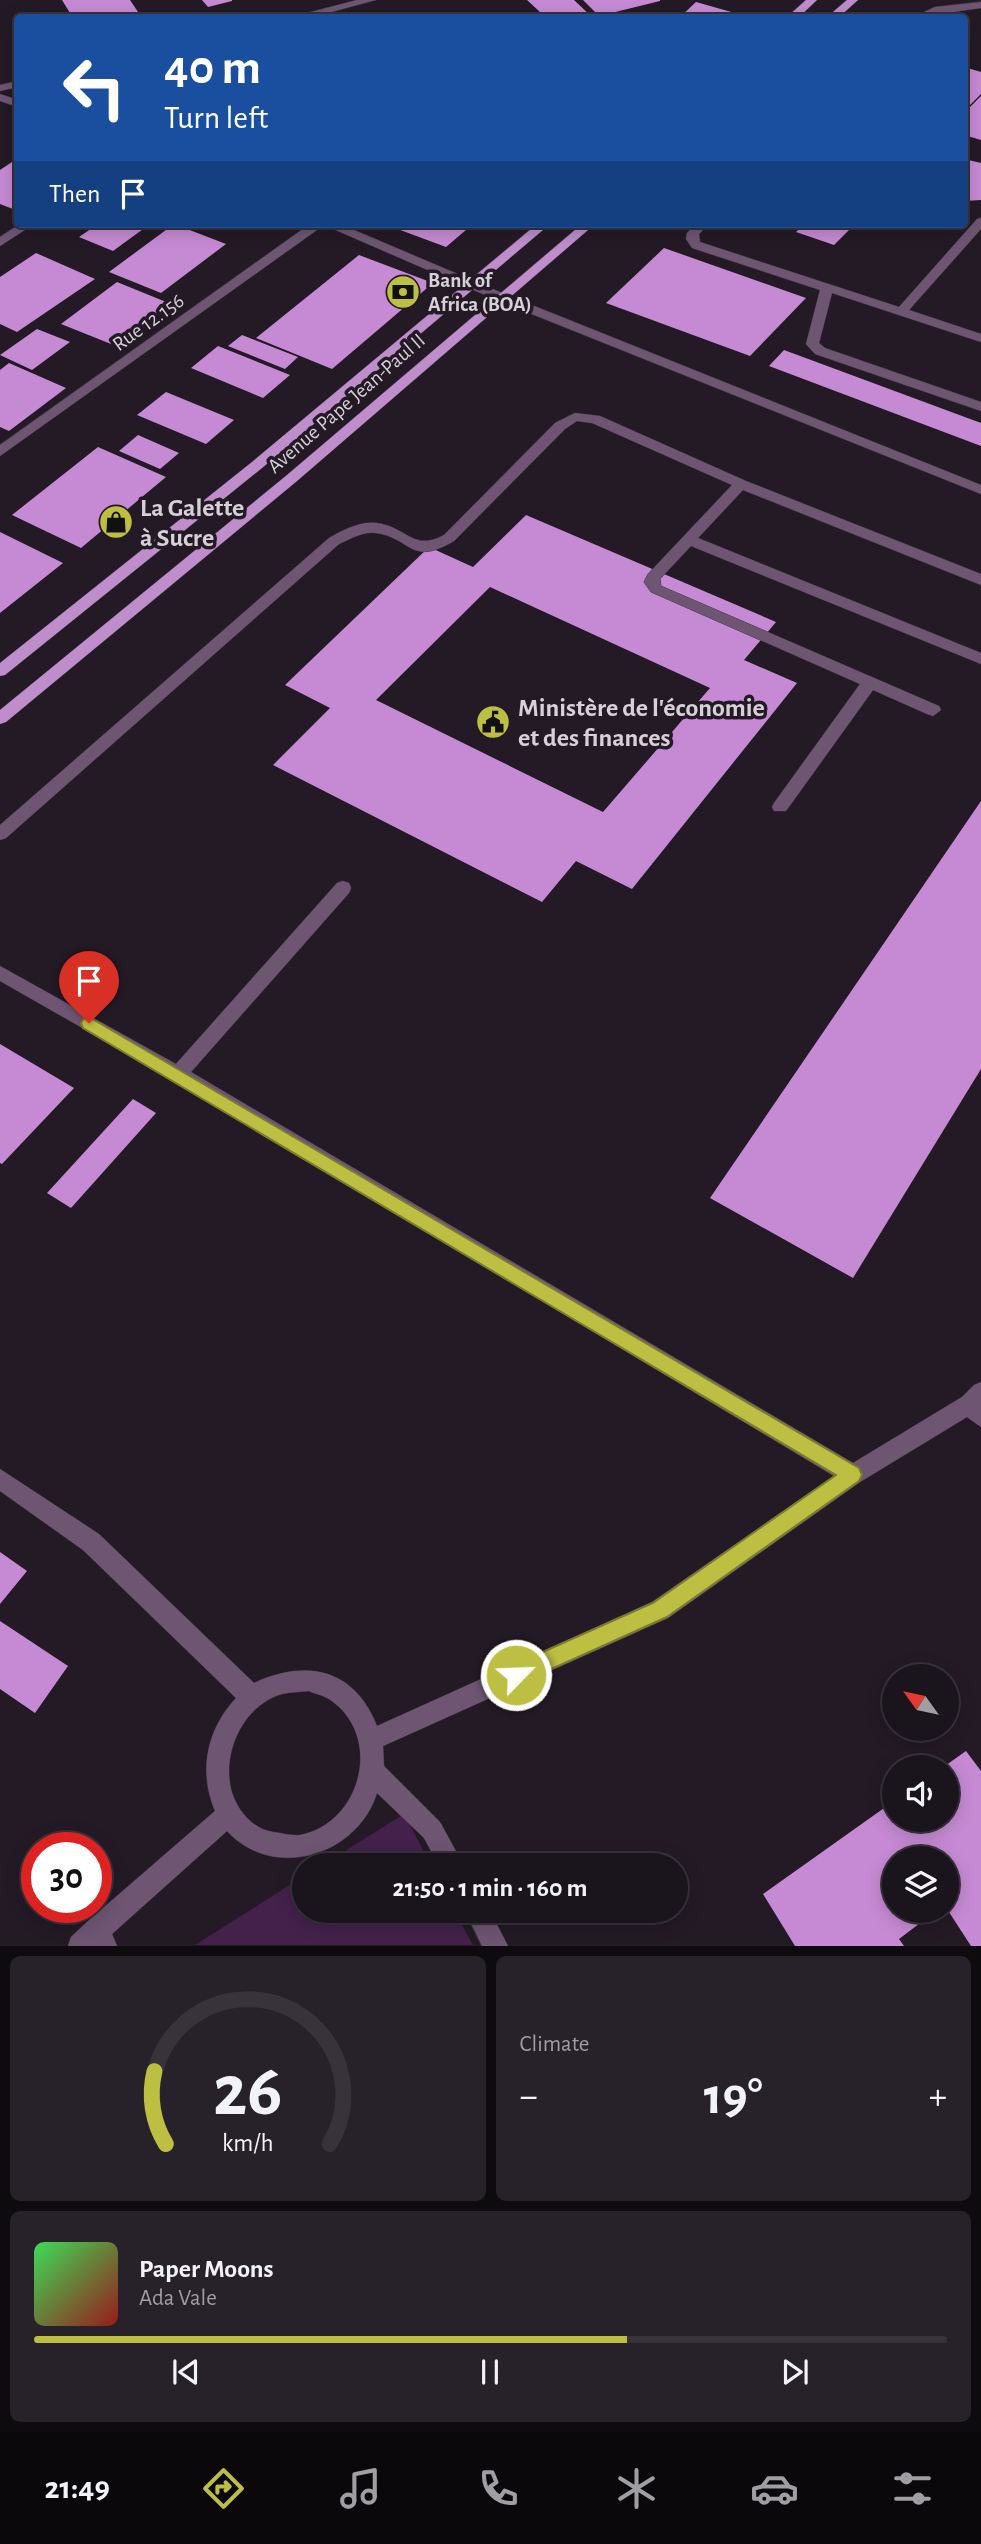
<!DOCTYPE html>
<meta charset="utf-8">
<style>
:root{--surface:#1a141c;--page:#272129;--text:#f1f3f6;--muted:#9f9ea3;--line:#38333b;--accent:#bdbf43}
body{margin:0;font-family:"Alegreya Sans",sans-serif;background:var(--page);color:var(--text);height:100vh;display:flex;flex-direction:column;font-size:26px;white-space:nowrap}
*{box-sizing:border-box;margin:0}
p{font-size:23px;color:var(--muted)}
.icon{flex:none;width:38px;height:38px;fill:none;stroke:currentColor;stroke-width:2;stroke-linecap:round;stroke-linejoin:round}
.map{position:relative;height:1946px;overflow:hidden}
.drawer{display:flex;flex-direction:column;gap:10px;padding:10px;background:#0e0b0f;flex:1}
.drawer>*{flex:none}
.top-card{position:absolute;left:14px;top:14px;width:954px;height:214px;border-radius:7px;box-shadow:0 4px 18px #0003,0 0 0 2px var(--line);background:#1a4fa0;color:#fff;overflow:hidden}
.needle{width:46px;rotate:303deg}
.fabs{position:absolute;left:882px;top:1664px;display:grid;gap:14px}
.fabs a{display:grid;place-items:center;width:77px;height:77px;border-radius:50%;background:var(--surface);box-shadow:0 4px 18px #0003,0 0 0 2px var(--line);font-size:35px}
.speed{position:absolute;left:21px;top:1832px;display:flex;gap:14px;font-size:35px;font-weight:700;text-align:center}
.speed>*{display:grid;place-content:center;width:91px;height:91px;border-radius:50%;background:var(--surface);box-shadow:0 4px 18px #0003,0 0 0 2px var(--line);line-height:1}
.speed .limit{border:10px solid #d22;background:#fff;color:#111}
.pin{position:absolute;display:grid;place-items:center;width:60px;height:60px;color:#fff;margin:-72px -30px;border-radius:50% 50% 50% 0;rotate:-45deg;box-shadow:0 0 7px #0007}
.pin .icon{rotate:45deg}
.me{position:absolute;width:77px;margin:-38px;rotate:66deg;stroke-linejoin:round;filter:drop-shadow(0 0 5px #0008)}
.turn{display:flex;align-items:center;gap:24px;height:147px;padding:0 35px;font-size:32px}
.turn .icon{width:91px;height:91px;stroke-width:2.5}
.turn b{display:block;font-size:49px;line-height:60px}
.then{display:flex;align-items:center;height:66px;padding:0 35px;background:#0003;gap:14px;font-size:26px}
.big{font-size:52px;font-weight:700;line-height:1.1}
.drawer .card{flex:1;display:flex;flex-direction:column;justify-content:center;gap:10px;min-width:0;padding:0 24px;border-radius:10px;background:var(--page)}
.drawer .dial{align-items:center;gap:0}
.dial svg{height:182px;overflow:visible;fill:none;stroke:var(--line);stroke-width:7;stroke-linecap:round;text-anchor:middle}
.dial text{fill:var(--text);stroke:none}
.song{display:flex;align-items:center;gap:21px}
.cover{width:84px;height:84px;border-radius:10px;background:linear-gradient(135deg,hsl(130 70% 55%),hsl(0 70% 35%))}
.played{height:7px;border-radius:4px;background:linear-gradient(90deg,var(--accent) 65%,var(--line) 65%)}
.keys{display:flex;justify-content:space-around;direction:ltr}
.heat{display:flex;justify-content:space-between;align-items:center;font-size:38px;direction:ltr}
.drawer .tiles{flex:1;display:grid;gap:10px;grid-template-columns:1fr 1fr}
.card:last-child{grid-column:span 2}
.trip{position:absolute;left:292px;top:1853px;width:396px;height:70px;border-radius:35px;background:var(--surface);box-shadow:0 4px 18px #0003,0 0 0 2px var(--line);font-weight:700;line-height:70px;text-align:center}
.tab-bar{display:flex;height:112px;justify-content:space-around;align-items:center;background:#0a080b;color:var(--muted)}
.tab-bar .icon{width:49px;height:49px}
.tab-bar .current{color:var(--accent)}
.tab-bar b{font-size:32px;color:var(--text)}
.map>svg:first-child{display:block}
.green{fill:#43214b}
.building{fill:#c68ad4;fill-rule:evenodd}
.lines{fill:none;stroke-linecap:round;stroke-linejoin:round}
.minor-casing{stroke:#403741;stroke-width:1}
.major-casing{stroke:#403741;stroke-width:1}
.minor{fill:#6e5673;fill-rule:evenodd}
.major{fill:#bf8dcb;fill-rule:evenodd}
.route{fill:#bdbf43;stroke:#7b7c2c;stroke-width:2}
.labels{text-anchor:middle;stroke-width:7;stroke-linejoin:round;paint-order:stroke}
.far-poi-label{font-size:21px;font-weight:bold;fill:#d6d0d7;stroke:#231a25;text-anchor:start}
.far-street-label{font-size:21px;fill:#d6d0d7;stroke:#231a25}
.poi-label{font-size:26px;font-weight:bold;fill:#d6d0d7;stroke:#231a25;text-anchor:start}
</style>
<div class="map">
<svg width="981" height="1946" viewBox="0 0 981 1946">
<rect width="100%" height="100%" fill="#231a25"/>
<g class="green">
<polygon points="404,1814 431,1865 321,1866"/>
<polygon points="304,1876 304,1911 454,1911 473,1945 195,1945"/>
</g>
<g class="building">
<polygon points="62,0 130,0 142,18 73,18"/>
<polygon points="202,0 232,0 232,1 208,7"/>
<polygon points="527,0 574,0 593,18 521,18 540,12"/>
<polygon points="583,0 660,0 660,1 599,16"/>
<polygon points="696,2 749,17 748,18 679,18"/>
<polygon points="964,67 981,72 981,94 964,111"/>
<polygon points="981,96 981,140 964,135 964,113"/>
<polygon points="18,158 18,211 0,204 0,170"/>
<polygon points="964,159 981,163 981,200 964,201"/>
<polygon points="98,224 150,224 113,251 79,237"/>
<polygon points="174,224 226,244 161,293 109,272"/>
<polygon points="384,224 473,224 446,247"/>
<polygon points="804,224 855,224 834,245 796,232"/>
<polygon points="664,248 806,298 750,356 606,303"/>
<polygon points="36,253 95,279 17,332 0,324 0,277"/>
<polygon points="359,255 433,283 332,369 256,338"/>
<polygon points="117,282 171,304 116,346 61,324"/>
<polygon points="37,329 70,342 32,370 0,355"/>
<polygon points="242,335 298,357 285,369 228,346"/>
<polygon points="218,346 290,375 263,398 191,368"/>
<polygon points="784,350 981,423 981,446 769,366"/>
<polygon points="9,363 66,388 9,431 0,427 0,370"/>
<polygon points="166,392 234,420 206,444 137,415"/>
<polygon points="138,435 179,453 160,469 119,451"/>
<polygon points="98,447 166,477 81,548 12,515"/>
<path d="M526,515L776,622L744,660L797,683L632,889L576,861L542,902L273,765L330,708L285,685L429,547L473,567ZM490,587L710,688L603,812L376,700Z"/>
<polygon points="0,532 63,563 0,613"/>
<polygon points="981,801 981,1069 853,1278 710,1198"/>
<polygon points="0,1044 74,1088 2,1164 0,1163"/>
<polygon points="133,1099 156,1113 71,1208 47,1193"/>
<polygon points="0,1552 27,1571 0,1604"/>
<polygon points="0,1621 68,1666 35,1713 0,1689"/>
<polygon points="966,1751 981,1771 981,1946 971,1946 947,1909 947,1858 894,1858 894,1911 936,1911 899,1939 904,1946 795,1946 763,1894 894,1801 894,1820 947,1820 947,1768 942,1768"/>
</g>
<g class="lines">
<g class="minor-casing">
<g id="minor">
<polygon points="357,0 376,0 309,18 288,18"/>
<polygon points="981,2 981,8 911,18 935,7"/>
<polygon points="18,81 18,87 0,91 0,85"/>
<polygon points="0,94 18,100 18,107 0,101"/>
<polygon points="981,218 981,229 909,310 981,334 981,342 832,293 819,343 825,348 981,402 981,411 815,354 806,344 820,290 692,248 686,239 687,233 696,224 709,224 699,234 700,242 899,307 977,219"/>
<polygon points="20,224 34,224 0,246 0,237"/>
<polygon points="310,224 340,224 507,295 981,485 981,494 499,301 324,225 0,456 0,445"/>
<path d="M575,413L600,416L746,481L981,574V585L743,490L698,538L981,653V664L691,546L660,579L661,586L939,706L941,710L933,716L927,714L873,690L786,811H774L772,807L774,803L860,684L651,592L644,582L648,574L732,485L592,423L577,421L565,429L454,541C410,567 412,538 376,533C363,531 350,539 339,544L6,838L0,840V825L329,538C343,530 360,521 377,523C407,527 413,552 444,535L555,423Z"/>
<path d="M343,881L349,883L351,888L349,893L191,1072L853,1463L962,1397L974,1385L981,1382V1427L967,1417L860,1482L668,1618L383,1746L384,1766L440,1822L464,1866H439L424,1838L377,1793C358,1855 274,1882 227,1831L112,1934L117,1946H68L71,1937L88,1921L215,1811C198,1771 207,1729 236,1698L83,1550L0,1491V1469L99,1534L254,1683C306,1659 354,1668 377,1726L652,1602L834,1476L172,1079L0,981V966L176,1064L337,883ZM309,1691C315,1694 323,1695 329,1699C384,1735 362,1823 300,1835C291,1836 282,1833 273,1832C252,1829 236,1809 231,1789C222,1751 244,1705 282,1694C291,1692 300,1692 309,1691Z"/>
<polygon points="465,1911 490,1911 508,1946 482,1946"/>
</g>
</g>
<g class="major-casing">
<g id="major">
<polygon points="806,0 817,0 798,18 786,18"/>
<polygon points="847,0 858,0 838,18 826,18"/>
<polygon points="537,224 550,224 262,468 5,675 0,676 0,663 252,462"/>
<polygon points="582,224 595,224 297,481 6,722 0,724 0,710 287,475"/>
</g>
</g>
<use href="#minor" class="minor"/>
<use href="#major" class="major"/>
</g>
<polygon class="route" points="89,1017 859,1468 862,1475 859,1481 667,1617 516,1685 509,1682 506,1675 509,1667 653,1603 836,1475 83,1028 81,1023 83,1019"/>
<defs>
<g id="bank-disc" transform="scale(1.75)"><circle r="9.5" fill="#bdbf43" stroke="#231a25"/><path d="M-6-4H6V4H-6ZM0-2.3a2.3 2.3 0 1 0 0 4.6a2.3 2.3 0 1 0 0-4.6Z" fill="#111"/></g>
<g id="shop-disc" transform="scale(1.75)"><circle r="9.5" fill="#bdbf43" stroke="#231a25"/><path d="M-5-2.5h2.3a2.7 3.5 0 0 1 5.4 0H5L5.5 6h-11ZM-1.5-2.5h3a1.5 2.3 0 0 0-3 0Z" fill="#111"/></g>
<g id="civic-disc" transform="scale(1.75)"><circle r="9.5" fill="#bdbf43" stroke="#231a25"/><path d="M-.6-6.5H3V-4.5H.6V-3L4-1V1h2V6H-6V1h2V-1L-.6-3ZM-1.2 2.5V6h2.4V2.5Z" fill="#111"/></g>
</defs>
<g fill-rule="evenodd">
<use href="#bank-disc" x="403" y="292"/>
<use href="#shop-disc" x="116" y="522"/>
<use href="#civic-disc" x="493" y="722"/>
</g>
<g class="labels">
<g class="far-poi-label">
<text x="428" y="287">Bank of<tspan x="428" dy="24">Africa (BOA)</tspan></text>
</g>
<g class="far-street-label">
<text transform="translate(148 322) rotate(-36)" y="7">Rue 12.156</text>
<text transform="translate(346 403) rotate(-41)" y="7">Avenue Pape Jean-Paul II</text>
</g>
<g class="poi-label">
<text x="140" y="516">La Galette<tspan x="140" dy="30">à Sucre</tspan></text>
<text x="518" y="716">Ministère de l'économie<tspan x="518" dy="30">et des finances</tspan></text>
</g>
</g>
</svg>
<div class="fabs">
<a><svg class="needle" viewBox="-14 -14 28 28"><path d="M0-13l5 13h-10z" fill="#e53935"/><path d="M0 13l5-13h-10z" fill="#9f9ea3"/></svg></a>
<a><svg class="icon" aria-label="sound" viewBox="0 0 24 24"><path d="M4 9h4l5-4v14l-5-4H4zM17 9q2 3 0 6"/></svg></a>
<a><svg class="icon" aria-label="layers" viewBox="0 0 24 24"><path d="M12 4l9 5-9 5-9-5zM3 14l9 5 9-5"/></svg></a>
</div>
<div class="speed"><div class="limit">30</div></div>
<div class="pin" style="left:89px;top:1023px;background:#d93025"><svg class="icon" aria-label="arrive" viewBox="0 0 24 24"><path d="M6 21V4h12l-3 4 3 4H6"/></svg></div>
<svg class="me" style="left:516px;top:1675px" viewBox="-20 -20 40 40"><circle r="17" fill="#bdbf43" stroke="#fff" stroke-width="3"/><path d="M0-11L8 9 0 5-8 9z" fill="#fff"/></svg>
<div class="trip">21:50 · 1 min · 160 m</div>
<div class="top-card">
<div class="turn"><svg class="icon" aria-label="left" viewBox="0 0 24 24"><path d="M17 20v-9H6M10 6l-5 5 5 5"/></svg><div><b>40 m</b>Turn left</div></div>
<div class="then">Then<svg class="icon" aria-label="arrive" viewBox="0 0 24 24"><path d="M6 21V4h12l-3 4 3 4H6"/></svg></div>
</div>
</div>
<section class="drawer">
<div class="tiles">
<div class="card dial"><svg viewBox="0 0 100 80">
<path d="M14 69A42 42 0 1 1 86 69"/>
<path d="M14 69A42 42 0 0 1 9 37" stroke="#bdbf43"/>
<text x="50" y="56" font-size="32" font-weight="700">26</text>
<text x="50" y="72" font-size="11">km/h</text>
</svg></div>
<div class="card"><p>Climate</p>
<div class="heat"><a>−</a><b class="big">19°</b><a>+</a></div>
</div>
<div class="card">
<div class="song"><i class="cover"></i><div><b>Paper Moons</b><p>Ada Vale</p></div></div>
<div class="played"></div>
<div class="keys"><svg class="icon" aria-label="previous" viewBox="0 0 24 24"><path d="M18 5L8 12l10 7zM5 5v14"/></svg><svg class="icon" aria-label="pause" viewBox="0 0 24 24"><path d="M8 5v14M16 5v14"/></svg><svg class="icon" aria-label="next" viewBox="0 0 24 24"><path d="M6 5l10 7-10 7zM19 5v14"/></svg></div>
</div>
</div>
</section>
<nav class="tab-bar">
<b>21:49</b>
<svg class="icon current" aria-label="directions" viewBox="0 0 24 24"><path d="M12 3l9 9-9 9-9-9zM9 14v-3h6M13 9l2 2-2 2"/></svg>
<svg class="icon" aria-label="music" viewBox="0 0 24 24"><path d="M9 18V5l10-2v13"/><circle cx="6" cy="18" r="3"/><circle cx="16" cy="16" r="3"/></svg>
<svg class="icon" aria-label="phone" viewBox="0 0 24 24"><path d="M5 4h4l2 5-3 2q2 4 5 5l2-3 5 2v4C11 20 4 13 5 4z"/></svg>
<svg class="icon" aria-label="climate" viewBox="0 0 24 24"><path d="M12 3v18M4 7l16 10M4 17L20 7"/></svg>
<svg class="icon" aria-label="car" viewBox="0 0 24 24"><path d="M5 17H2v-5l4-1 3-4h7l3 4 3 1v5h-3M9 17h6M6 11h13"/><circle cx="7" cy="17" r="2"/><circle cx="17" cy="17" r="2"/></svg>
<svg class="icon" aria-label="filters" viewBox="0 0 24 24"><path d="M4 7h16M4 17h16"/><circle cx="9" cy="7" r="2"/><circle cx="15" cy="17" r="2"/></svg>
</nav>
